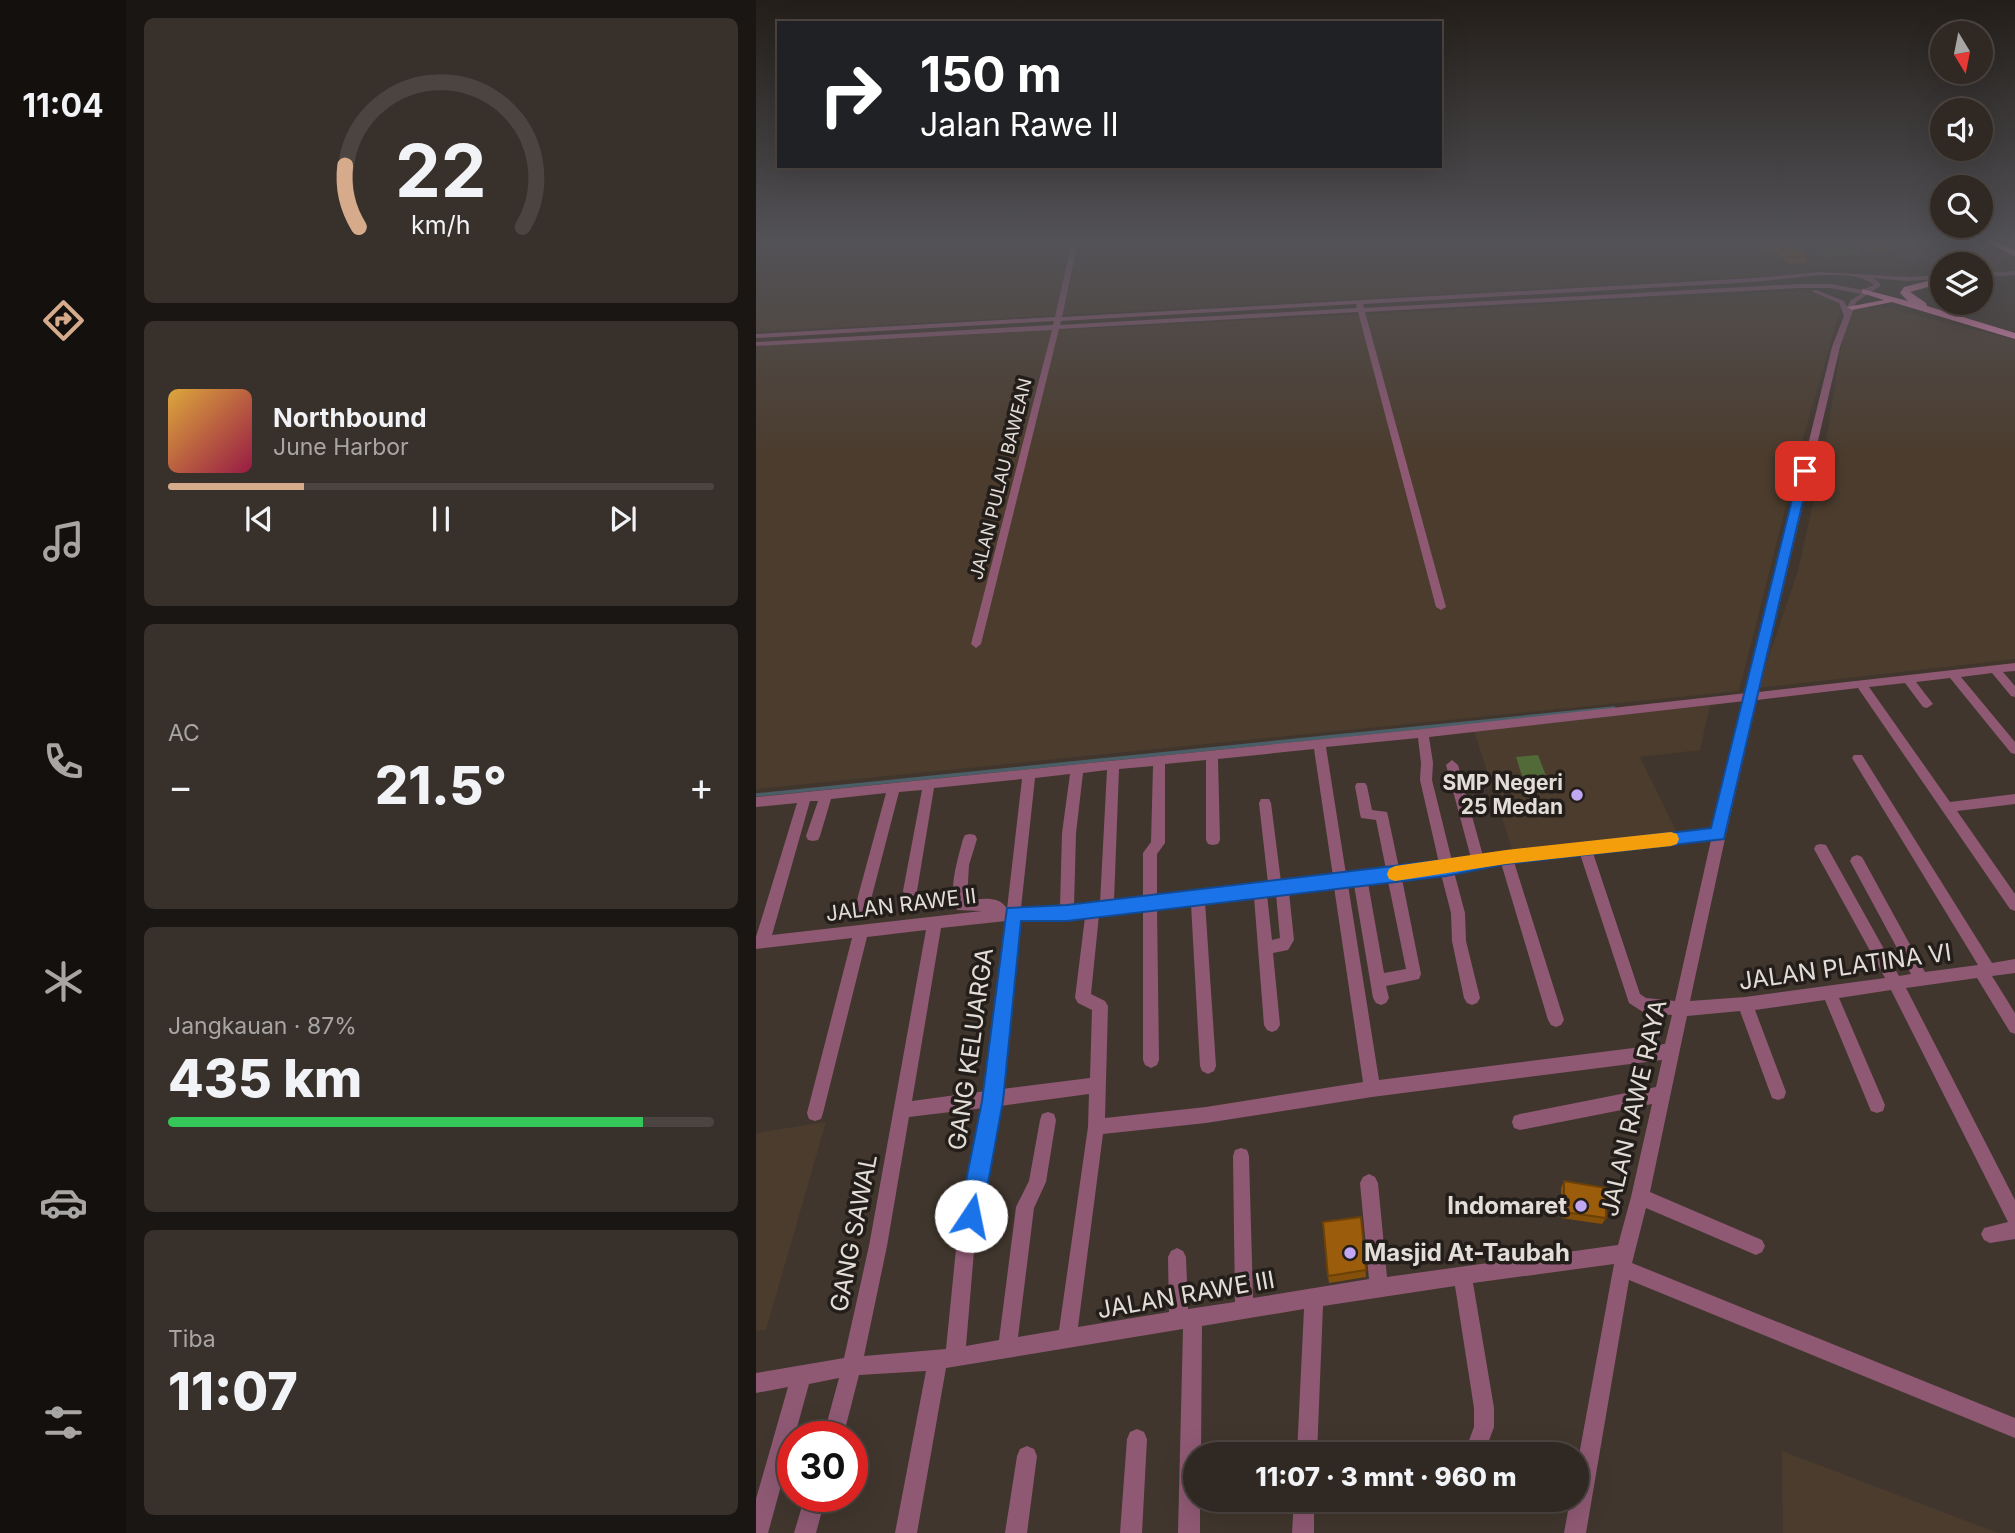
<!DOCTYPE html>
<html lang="id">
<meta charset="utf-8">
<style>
:root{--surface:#302822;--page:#38302a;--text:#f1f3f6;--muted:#a8a6a5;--line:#4b4440;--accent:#d6ab8b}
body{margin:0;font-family:Inter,sans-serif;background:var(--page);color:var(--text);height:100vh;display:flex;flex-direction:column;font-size:26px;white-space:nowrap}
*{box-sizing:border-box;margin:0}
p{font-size:23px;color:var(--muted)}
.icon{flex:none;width:38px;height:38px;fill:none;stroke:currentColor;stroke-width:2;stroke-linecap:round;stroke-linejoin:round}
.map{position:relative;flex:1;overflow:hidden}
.panel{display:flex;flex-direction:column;gap:18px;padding:18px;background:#1a1613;width:630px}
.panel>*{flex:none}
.banner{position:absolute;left:21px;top:21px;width:665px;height:147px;border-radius:0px;box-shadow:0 7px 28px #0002,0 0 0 2px var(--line);background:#202124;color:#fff;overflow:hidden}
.needle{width:46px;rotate:170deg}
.tools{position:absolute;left:1174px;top:21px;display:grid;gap:14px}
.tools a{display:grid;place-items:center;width:63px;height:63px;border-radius:50%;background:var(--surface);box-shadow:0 7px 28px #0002,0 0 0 2px var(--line);font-size:35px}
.speed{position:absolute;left:21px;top:1421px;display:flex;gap:14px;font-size:35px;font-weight:700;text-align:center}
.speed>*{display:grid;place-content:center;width:91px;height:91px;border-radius:50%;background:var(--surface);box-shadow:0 7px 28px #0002,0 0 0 2px var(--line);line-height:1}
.speed .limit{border:10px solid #d22;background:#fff;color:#111}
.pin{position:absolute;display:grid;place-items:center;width:60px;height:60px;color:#fff;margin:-30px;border-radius:14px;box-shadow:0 4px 10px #0006}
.me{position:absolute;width:77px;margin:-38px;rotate:11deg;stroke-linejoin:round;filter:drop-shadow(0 0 5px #0008)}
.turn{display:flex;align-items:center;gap:24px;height:147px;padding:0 28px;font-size:32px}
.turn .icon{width:91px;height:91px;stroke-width:2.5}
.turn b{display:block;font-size:49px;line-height:60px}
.big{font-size:52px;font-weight:800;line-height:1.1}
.panel .widget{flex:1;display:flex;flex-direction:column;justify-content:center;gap:10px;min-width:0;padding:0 24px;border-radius:10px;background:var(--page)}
.panel .dial{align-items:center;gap:0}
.dial svg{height:182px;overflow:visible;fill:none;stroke:var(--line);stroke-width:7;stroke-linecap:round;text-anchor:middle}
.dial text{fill:var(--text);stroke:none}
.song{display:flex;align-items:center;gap:21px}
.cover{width:84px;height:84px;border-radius:10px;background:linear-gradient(135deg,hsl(40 70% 55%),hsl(340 70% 35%))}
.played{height:7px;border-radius:4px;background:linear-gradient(90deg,var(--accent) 25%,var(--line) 25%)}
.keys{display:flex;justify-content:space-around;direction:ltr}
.heat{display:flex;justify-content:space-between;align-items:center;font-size:38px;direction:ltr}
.charge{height:10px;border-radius:5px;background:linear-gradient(90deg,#34c759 87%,var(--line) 0)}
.trip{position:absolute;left:427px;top:1442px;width:406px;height:70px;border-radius:35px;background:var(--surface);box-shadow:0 7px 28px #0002,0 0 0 2px var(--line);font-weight:800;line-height:70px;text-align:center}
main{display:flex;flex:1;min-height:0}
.menu{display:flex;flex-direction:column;width:126px;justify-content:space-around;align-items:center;background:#13100e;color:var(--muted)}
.menu .icon{width:49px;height:49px}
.menu .selected{color:var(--accent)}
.menu b{font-size:32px;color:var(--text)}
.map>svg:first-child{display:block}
.built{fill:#4b3c2e}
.green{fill:#516a38}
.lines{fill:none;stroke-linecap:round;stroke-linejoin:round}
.stream{stroke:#4a5e68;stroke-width:3.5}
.minor{fill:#8f5974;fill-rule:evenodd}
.highway{fill:#f68dc1;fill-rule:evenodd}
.wall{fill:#855009}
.building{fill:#9b5d0b;stroke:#6c4108;stroke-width:2}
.route{fill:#1a73e8;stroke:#114b97;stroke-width:2}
.slow{fill:#f59e0b}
.poi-dot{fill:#c2a8f2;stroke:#231e1a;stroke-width:2.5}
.labels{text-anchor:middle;stroke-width:7;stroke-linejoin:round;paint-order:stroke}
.far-street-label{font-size:18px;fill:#e3ddd7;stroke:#231e1a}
.poi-label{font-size:21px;font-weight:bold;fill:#e3ddd7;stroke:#231e1a;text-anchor:end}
.street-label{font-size:21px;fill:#e3ddd7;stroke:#231e1a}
.near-street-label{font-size:24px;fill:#e3ddd7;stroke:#231e1a}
.near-poi-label{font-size:24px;font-weight:bold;fill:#e3ddd7;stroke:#231e1a;text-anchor:end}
</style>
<main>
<nav class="menu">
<b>11:04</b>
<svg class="icon selected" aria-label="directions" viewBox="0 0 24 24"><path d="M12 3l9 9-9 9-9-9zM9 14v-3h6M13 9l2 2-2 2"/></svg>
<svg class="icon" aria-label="music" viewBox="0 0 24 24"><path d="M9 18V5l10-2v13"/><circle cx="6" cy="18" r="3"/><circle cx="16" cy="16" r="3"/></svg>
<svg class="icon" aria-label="phone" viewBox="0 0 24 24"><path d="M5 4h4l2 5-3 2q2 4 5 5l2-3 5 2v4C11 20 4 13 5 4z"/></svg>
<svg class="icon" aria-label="climate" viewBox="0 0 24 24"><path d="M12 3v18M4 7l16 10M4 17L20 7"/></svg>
<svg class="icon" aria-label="car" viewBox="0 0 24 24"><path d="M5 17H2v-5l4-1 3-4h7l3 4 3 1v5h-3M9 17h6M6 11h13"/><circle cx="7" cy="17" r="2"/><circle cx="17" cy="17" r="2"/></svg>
<svg class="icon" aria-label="filters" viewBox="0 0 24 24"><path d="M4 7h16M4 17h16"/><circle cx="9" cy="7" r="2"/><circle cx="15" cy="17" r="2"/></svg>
</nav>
<section class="panel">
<div class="widget dial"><svg viewBox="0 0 100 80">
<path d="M14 69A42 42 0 1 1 86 69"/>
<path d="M14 69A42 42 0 0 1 8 42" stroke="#d6ab8b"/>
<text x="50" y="56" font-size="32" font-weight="700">22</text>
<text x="50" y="72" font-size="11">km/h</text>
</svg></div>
<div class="widget">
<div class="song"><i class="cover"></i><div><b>Northbound</b><p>June Harbor</p></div></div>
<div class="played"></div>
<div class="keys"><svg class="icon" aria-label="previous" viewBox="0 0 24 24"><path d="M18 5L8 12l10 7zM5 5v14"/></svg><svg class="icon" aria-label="pause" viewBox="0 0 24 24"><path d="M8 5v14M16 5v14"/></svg><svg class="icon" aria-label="next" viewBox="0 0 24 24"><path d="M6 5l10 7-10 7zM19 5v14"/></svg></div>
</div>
<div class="widget"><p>AC</p>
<div class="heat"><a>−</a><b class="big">21.5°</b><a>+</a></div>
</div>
<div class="widget"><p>Jangkauan · 87%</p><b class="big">435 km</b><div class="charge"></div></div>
<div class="widget"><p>Tiba</p><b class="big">11:07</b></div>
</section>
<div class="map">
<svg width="1259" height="1533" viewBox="0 0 1259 1533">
<rect width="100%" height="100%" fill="#40362d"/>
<g class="built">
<polygon points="0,241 1223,241 1259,257 1259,271 1225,273 1225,264 1186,264 1186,268 1176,261 1092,267 1085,265 1070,266 1065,271 991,277 0,332"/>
<polygon points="1043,291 1070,296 1082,303 1084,310 1048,435 983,691 0,789 0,346"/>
<polygon points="1103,307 1133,308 1259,340 1259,659 1002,688 1042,571 1069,448 1091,310"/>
<polygon points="954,705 944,750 884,757 921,833 757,852 717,728"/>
<polygon points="70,1122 10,1330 0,1331 0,1133"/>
<polygon points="1026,1451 1242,1533 1027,1533"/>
</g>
<g class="green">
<polygon points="1047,241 1088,241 1106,254 1068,257"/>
<polygon points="782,755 795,789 771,792 760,757"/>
</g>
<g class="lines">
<polyline class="stream" points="0,795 858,708"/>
<g class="minor">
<path d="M316,241H322L306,317L998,278L1064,272L1150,277L1186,275V279L1150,281L1118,278L1124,284V286L1100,302L1084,347L1003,692L1259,663V671L1247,672L1259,686V697L1255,696L1236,673L1205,677L1259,742V754L1255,753L1194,678L1160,682L1177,704L1171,708L1167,707L1149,683L1113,687L1194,802L1259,794V804L1201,811L1259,894V911L1254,909L1102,688L1001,700L970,834L934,1001L989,997L1129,978L1058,849L1060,845L1065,844L1070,845L1143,976L1155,974L1094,861L1096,857L1101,855L1106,857L1169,972L1222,965L1096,758L1098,755H1106L1236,963L1259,959V973L1236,976L1259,1013V1034L1254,1032L1221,978L1150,988L1259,1200V1239L1234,1243L1228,1240L1225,1234L1228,1228L1252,1222L1135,990L1083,998L1129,1105L1127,1111L1121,1113L1115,1111L1069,1000L999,1010L1030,1092L1028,1098L1022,1100L1016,1098L984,1011L931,1016L894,1192L1006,1240L1009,1246L1006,1252L1000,1255L890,1208L876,1263L1259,1418V1438L873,1280L830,1533H808L814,1500H821V1466L858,1264L717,1283L738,1408V1427L728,1454H708L718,1427V1408L699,1286L567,1306L561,1454H541L548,1309L446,1326L445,1454H439V1500H444V1533H422L427,1329L190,1368L161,1533H139L170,1371L103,1375L87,1437H67L83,1378L53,1384L12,1533H0V1499L32,1387L0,1393V1373L88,1358L113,1246L170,930L111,937L67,1113L65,1119L59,1121L53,1119L51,1113L96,938L0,949V937L41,803L0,807V797L667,729L991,693L1076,347L1088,316L1083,303L1055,291L1060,290L1088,301L1091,307L1095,300L1105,294L1075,288H1043L609,312L690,607L685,610L680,607L602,312L303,329L225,644L220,648L215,644L296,330L0,346V342L297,325L298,321L0,338V334L299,317ZM1064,275C1083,275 1103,273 1118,285L1106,290L1075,284H1043L608,308L607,304L998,282ZM600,304L601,308L304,325L305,321ZM989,701L958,829L727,856L702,765L696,760L690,765L715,858L696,861L676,780L677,763L673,737ZM662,738L665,763L664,780L683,863L643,868L632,816L631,812L616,810L611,786L609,783H601L599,786L604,814L605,818L620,820L630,869L590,874L570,747ZM558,749L577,876L525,882L515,803L513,799H505L503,803L512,883L401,896V854L409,843V764L450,760V840L452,844L457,845L462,844L464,840L462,759ZM397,766L395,842L387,853V898L358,901L363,769ZM351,770L344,903L318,906L320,833L327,773ZM314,774L306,833L304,907L265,908L279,778ZM266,779L251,909C244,895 225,899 211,900L213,865L221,839L219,835L214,834L209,835L207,839C202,858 191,893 201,910L226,911L16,935L54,801H62L50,836L52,840L57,841L62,840L64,836L75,799L130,793L98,911L100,915L105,917L110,915L112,911L143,792L166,790L147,891L149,895L154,897L159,895L161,891L178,788ZM955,840L919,1001L890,998L884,994L837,853ZM824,854L873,1003L887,1012L916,1015L909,1044L623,1080L592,885H598L617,998L620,1003L625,1005L630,1003L633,998L630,986L663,979L665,974L646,879L685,874L695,913L696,941L708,998L711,1003L716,1005L721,1003L724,998L710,941L709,913L698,872L745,863L792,1020L795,1025L800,1027L805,1025L808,1020L758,862ZM632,881L650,969L628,973L612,883ZM578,887L607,1082L450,1107L349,1118L352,1006L349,1001L335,994L343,915L387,910V1060L389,1065L395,1068L401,1065L403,1060L401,908L435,904L444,1066L446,1071L452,1074L458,1071L460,1066L449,902L498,897L508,1025L511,1030L516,1032L521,1030L524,1025L517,953L532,950L538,940L533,892ZM520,894L524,938L516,940L511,895ZM329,917L319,998L322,1003L336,1010L334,1078L246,1089L264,920ZM250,921L230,1091L156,1101L185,928ZM906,1060L900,1087L764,1114L758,1116L756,1122L758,1128L764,1130L896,1104L875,1197L862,1245L631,1277L622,1183L619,1177L613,1174L607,1177L604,1183L613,1279L497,1298L493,1156L491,1150L485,1148L479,1150L477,1156L479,1302L432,1309L430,1257L427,1251L421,1248L415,1251L412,1257L413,1312L322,1327L347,1134L450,1123L616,1097ZM333,1094L332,1127L303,1330L262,1337L278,1208L290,1182L300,1120L298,1114L292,1112L286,1114L284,1120L273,1181L260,1207L243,1340L210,1346L219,1239L244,1106ZM228,1108L201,1239L190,1349L108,1356L131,1246L153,1117Z"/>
<polygon points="1259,271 1259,275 1225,277 1225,273"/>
<polygon points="381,1429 388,1432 391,1439 386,1533 364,1533 371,1439 374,1432"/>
<polygon points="271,1446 278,1449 281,1456 271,1533 249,1533 261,1456 264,1449"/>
<polygon points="49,1496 70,1496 60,1533 38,1533"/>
<polygon points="538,1500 558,1500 558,1533 536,1533"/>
</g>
<g class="highway">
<polygon points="1229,241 1239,241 1259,250 1259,256"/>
<polygon points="1183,278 1186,279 1186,283 1154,292 1170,303 1171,306 1259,333 1259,339 1136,302 1096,310 1091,307 1128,300 1106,293 1106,289 1152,301 1144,293 1148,287"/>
</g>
</g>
<g class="wall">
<polygon points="998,241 1033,241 1051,256 1049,263 1033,264 1019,251 1008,252 998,243"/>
<polygon points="1096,241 1134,241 1137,243 1134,251 1112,252"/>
<polygon points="808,1181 850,1218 846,1224 805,1218 805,1188"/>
<polygon points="605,1217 610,1277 573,1283 572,1276"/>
</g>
<g class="building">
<polygon points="1005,241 1033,241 1051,256 1035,257 1021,244 1010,245"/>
<polygon points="1110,241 1134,241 1137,243 1115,244"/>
<polygon points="808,1181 850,1188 850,1218 808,1212"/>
<polygon points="605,1217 610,1270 572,1276 567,1222"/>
</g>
<linearGradient id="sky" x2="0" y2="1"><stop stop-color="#231e19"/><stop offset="0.53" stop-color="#535257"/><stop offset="1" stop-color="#535257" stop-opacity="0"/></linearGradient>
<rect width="1259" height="455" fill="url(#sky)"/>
<polygon class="route" points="1049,468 1054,471 968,839 750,864 690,876 311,921 265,921 247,1101 226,1216 223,1224 215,1227 206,1224 203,1216 226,1101 251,908 311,905 955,828 1043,471"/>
<polygon class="slow" points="915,832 921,834 923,839 921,844 915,846 750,864 639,881 633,879 631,874 633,869 639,866 750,850"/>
<g class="poi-dot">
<circle cx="821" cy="795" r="7"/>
<circle cx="825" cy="1206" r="7"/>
<circle cx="594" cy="1253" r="7"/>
</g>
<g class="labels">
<g class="far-street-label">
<text transform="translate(245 479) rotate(-76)" y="6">JALAN PULAU BAWEAN</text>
</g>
<g class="poi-label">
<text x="807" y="790">SMP Negeri<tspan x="807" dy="24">25 Medan</tspan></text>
</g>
<g class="street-label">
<text transform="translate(145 905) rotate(-7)" y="7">JALAN RAWE II</text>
</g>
<g class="near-street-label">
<text transform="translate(1089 967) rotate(-8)" y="8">JALAN PLATINA VI</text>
<text transform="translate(215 1049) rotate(-82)" y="8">GANG KELUARGA</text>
<text transform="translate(878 1108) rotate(-77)" y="8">JALAN RAWE RAYA</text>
<text transform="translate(98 1233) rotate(-79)" y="8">GANG SAWAL</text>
<text transform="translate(430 1295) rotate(-10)" y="8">JALAN RAWE III</text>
</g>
<g class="near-poi-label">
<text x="811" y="1214">Indomaret</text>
<text x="608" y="1261" text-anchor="start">Masjid At-Taubah</text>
</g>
</g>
</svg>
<div class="tools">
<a><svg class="needle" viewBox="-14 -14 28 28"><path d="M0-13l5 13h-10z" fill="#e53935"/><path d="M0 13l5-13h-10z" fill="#a8a6a5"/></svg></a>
<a><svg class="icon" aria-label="sound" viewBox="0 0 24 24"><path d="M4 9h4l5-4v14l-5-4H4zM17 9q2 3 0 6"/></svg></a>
<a><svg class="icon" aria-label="search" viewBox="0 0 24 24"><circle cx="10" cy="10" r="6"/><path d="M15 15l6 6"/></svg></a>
<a><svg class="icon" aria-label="layers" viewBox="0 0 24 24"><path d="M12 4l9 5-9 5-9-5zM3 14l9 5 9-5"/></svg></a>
</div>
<div class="speed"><div class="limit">30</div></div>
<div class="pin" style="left:1049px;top:471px;background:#d93025"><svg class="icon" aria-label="arrive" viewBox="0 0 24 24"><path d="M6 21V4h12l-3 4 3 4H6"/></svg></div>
<svg class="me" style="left:215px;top:1216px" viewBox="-20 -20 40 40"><circle r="19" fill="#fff"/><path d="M0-13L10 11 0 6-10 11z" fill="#1a73e8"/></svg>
<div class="trip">11:07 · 3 mnt · 960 m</div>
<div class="banner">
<div class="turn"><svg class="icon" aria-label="right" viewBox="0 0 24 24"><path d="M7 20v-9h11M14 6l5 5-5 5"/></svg><div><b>150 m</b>Jalan Rawe II</div></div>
</div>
</div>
</main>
